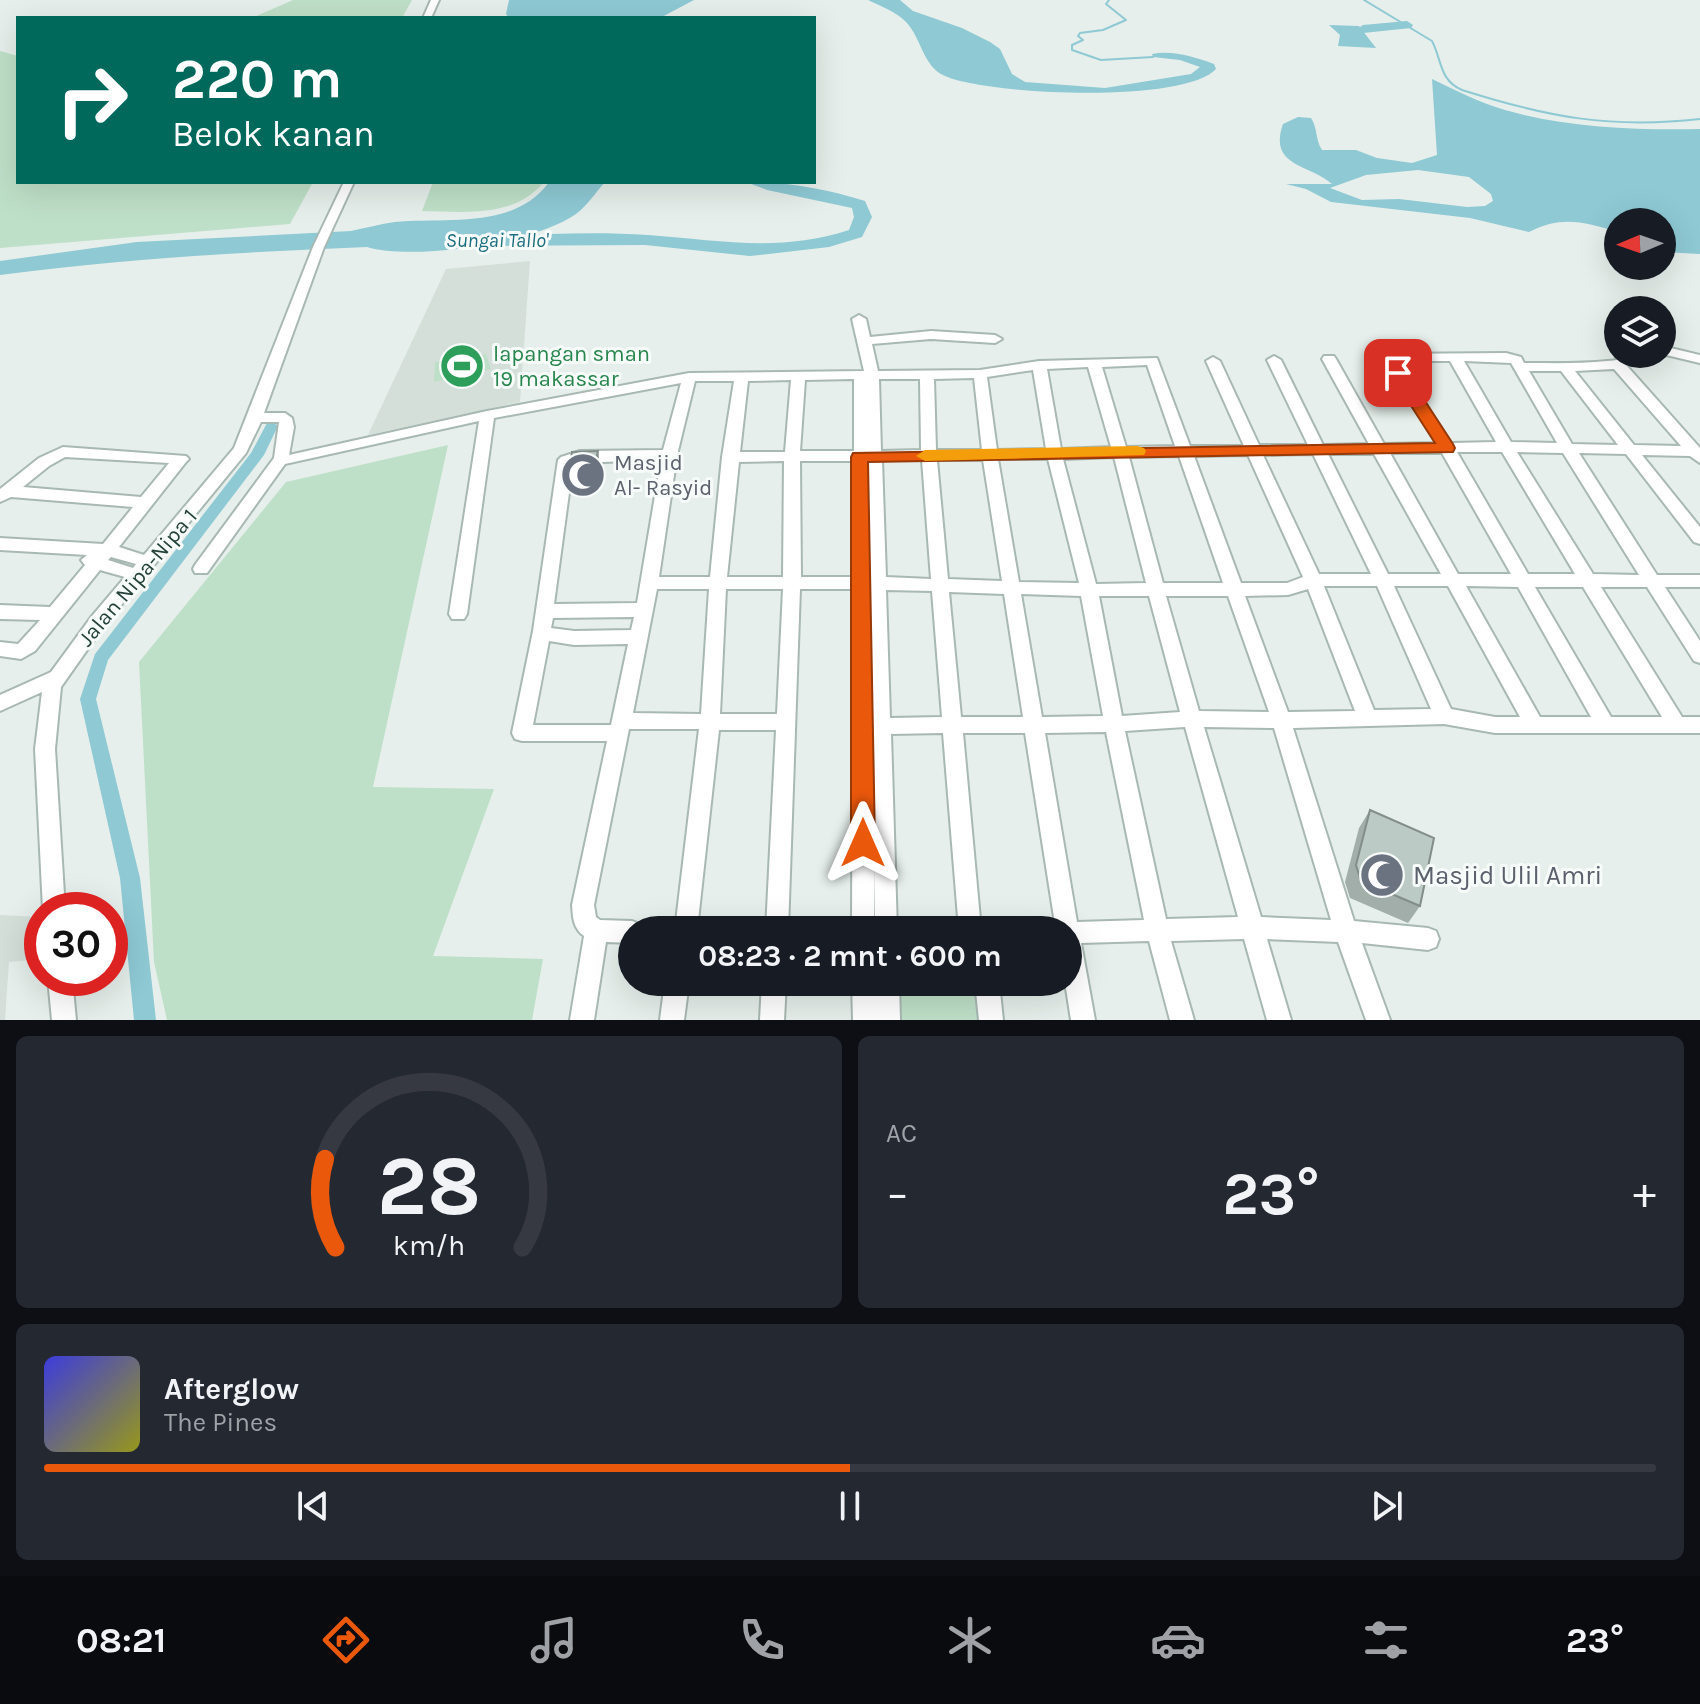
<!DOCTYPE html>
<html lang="id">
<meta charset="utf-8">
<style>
:root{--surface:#171b24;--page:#242831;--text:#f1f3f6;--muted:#9ea1a6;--line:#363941;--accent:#ea580c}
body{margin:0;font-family:Karla,sans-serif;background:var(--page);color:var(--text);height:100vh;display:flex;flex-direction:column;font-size:30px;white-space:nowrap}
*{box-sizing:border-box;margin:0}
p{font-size:26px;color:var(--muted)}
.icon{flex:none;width:44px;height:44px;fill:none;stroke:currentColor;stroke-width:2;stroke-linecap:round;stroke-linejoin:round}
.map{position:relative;height:1020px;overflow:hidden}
.details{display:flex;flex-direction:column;gap:16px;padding:16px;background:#0d0f14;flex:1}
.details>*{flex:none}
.hud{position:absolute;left:16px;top:16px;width:800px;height:168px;border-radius:0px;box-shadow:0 8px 32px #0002;background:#00695c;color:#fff;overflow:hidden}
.needle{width:52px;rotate:268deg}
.buttons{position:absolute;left:1604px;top:208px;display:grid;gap:16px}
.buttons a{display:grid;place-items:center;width:72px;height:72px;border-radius:50%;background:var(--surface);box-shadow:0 8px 32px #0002;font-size:40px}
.speed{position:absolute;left:24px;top:892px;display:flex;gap:16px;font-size:40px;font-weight:700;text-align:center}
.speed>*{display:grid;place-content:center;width:104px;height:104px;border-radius:50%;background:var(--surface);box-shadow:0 8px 32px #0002;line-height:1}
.speed .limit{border:12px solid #d22;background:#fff;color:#111}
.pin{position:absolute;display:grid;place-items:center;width:68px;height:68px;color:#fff;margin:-34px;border-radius:16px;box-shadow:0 4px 12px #0006}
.me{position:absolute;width:88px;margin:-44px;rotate:0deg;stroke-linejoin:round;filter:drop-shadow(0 0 6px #0008)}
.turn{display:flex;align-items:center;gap:28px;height:168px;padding:0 24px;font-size:36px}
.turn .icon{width:104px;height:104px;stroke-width:2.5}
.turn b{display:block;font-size:56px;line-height:68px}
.big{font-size:60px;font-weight:700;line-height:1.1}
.details .tile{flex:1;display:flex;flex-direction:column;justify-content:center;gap:12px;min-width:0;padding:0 28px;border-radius:12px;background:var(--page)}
.details .dial{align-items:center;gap:0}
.dial svg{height:208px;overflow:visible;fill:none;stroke:var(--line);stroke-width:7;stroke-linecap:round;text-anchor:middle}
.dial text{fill:var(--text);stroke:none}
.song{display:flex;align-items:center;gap:24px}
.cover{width:96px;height:96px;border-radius:12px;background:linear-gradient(135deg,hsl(240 70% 55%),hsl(60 70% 35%))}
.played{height:8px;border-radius:4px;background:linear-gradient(90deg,var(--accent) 50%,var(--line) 50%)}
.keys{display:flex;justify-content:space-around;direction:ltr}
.heat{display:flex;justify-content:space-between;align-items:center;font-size:44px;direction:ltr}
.details .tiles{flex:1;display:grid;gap:16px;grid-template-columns:1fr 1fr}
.tile:last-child{grid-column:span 2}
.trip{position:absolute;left:618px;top:916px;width:464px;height:80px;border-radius:40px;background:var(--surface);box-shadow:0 8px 32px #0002;font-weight:700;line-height:80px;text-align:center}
.menu{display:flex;height:128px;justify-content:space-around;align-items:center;background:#090b0e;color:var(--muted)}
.menu .icon{width:56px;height:56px}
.menu .selected{color:var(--accent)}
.menu b{font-size:36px;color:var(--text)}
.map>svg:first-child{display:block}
.built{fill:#d4dfda}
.green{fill:#bfe0c8}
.water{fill:#8ec9d4;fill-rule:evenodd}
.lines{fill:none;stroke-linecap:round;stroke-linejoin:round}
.stream{stroke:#8ec9d4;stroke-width:2}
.canal{fill:#8ec9d4;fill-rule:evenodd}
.river{fill:#8ec9d4;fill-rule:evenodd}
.minor-casing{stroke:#a8b8b2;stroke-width:4}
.minor{fill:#fff;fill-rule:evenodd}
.wall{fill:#a1aea9}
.shaded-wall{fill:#838d89}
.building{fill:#bbcac4;stroke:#838d89;stroke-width:2}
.route{fill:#ea580c;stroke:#983908;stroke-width:2}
.slow{fill:#f59e0b}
.labels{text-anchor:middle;stroke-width:6;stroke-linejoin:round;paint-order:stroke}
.far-water-label{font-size:20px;font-style:italic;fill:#1c6f80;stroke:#f7fbf9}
.leisure-label{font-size:22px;fill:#27864d;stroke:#f7fbf9;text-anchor:start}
.worship-label{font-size:22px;fill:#5b616d;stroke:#f7fbf9;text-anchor:start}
.street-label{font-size:22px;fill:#24423a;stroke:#f7fbf9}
.near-worship-label{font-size:26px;fill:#5b616d;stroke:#f7fbf9;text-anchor:start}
</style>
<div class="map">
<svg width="1700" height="1020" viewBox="0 0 1700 1020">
<rect width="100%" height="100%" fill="#e6efeb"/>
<g class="built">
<polygon points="530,261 520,402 368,435 446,269"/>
<polygon points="0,915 42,917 42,959 9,962 5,1020 0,1020"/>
</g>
<g class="green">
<polygon points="293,0 412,0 402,18 252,18"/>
<polygon points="0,51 18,56 18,182 313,182 290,224 0,248"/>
<path d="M433,182H544C514,218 466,212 422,211Z"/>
<polygon points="486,354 491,369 434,382 435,362"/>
<polygon points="448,445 373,787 494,789 433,956 543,959 532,1020 167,1020 154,962 139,662 286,482"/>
<polygon points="893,982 982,982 986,1020 894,1020"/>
</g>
<g class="water">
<polygon points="509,0 694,0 660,18 508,17 506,14"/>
<path d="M868,0H900L913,11L962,28L990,42L1000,49L1012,74L1025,82L1105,88L1191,74L1200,67L1180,60L1153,57L1152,54C1173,50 1194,57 1214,64L1216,69C1184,104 988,95 945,76C923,67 921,37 906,22C897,12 880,6 868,0Z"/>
<polygon points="1329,25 1359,26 1376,48 1338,46 1340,35"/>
<path d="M1432,79C1455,90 1480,103 1505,110C1568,128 1635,130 1700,129V254L1662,252V222H1618V232C1584,222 1562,215 1529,232L1470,218L1331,202L1306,189L1286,184H1332C1309,164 1268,167 1283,124L1298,117L1311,118C1318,129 1315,139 1322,150H1356L1377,158L1412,163L1437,155ZM1418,170L1469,177L1491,194L1493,201L1485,206L1467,207L1399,199L1362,200L1330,188L1366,175Z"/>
<path d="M549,182H605C596,192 587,206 576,214C536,243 414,261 367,247C244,252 122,259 0,275V261L137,242L351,231C366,228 380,224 395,222C445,217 515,230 549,182Z"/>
</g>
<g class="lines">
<g class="stream">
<polyline points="1109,0 1106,4 1126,20 1103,30 1080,33 1078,36 1083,40 1072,45 1072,50 1101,60 1153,57"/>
<path d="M1364,0L1432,41C1442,60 1439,80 1462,90C1547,117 1610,129 1700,119"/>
</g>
<polygon class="canal" points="272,422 278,426 264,455 108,660 96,699 140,878 156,1020 134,1020 120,878 80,699 95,654 251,453 267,423"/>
<g class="river">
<polygon points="1407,21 1413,25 1411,28 1363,33 1357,29 1363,25"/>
<path d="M746,182C786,182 826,189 865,201L872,217L862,237L829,247L750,256L645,245L475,246L466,241L475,236C532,235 591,231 648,235C719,240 778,253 849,230L854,217L852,208L767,190Z"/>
</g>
<g class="minor-casing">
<g id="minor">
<polygon points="431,0 439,0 431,18 423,18"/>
<path d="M344,182H354L324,247L264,413H285L292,418L294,427L289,455L487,411L689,373L864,371L852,319L859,315L866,319L870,337L931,331L995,335L1002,339L995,343L931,339L872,344L878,371L980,370L1039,361L1157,358L1190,446H1244L1206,361L1213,357L1220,361L1259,445H1308L1267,360L1274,356L1281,360L1323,445L1369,444L1322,359L1324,356H1334L1336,359L1384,444L1436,443L1382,357L1384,354L1506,353L1521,357L1524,363C1552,363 1579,364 1607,361C1624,360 1639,354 1657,354L1642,363L1627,366L1700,448V463L1690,456L1642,455L1700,527V544L1694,542L1626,454L1579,453L1657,575H1700V587H1665L1700,641V663L1694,661L1647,587H1601L1682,717H1700V733H1495L1444,724L1293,728L1354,921L1428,928L1436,931L1439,939L1436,947L1428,950L1362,943L1390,1020H1366L1338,942L1267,939L1291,1020H1267L1244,939L1171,941L1194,1020H1170L1149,941L1081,943L1095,1020H1071L1065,982H1068V930H1056L1025,733H963L981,930H959L943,733L891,734L897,930H875L874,861V930H852L853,589H800L788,930H766L776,730H719L697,930H675L699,729H629L594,905L596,917L600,920L632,921L640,924L642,930H632V943L606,942L594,1020H570L584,936C573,928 573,918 572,905L607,741H522L515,739L512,733L533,631L558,460L561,457L580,451L663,450L681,383L494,418L467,614L464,619H452L449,614L479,421L285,464L207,573H195L193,569L195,565L274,458L279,422H261L246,453L104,626L61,687L55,749L65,910H43L35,749L42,692L0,711V695L51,672L92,616L125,577L100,570L35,651L21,659L0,656V642L18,644L40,620L0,619V605L50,607L85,565L81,560L87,555L0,550V538L103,544L133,507L11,497L0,502V489L39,458L63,447L186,456L189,459L186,462L119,547L144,555L234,448L313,247ZM1398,361H1450L1496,442L1451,443ZM1464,361L1511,363L1557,443L1511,442ZM1147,365L1175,446L1126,447L1102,367ZM1088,367L1111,447L1061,449L1047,369ZM1614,369L1681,446L1634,445L1575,371ZM1033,370L1046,449L997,450L987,377ZM1529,371H1561L1618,445L1572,444ZM974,378L982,450H936L934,379ZM854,379V451H800L805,380ZM879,379H920L921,450L881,451ZM791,380L785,452H740L748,381ZM695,381H734L722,457L710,577H659L677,455ZM1457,452H1502L1575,574H1528ZM1517,452L1563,453L1639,575L1593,574ZM1390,453H1442L1511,574H1458ZM1313,454L1371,574H1319L1263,455ZM1328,454H1374L1441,574H1388ZM1248,455L1303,577L1287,583H1241L1194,456ZM1179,456L1223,583H1163L1129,457ZM65,457L169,463L141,497L23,487L49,466ZM1114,457L1146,583L1096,584L1063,459ZM998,459H1048L1079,583L1019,582ZM661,460L637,603L554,604L573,463ZM882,460H922L931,579L886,577ZM937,460H983L1002,581L948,579ZM784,461L783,577H727L739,462ZM800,461H854L853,577H801ZM111,557L136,564L133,568L108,560ZM1324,586H1377L1431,709L1374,710ZM1394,586H1448L1520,717H1495L1451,709ZM1466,586L1518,587L1591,717H1540ZM1535,587H1583L1662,717H1611ZM657,589H709L701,714L633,713ZM726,589H783L777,714H720ZM1308,589L1355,711L1288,712L1245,596L1288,595ZM886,590L932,591L942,717L890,718ZM949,592L1004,594L1023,717H961ZM1021,594L1081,596L1103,716L1042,717ZM1099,596H1149L1180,712L1122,716ZM1166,596H1228L1269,712L1199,711ZM634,617L631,630L574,631L551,628L553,618ZM549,641L574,645L628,644L611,725H533ZM1185,727L1238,917L1166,919L1125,731ZM1204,727L1274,728L1331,920L1261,917ZM1106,732L1144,920L1077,922L1045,733Z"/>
<polygon points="1662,346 1700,355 1700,363 1662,354"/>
<polygon points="48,978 72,978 76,1020 52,1020"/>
<polygon points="665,982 689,982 684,1020 660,1020"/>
<polygon points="762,982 786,982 784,1020 760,1020"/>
<polygon points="852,982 899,982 900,1020 853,1020"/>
<polygon points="975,982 999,982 1003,1020 979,1020"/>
</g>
</g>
<use href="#minor" class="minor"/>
</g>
<g class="wall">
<polygon points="600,465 596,488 572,489 569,475"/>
<polygon points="1370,810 1420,906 1408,923 1350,898 1345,882 1359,828"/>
</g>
<polygon class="shaded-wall" points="598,451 600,465 596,488 593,474"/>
<g class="building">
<polygon points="598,451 593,474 569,475 572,452"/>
<polygon points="1370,810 1434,838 1420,906 1361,881 1356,865"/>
</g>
<polygon class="route" points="1398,368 1404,369 1453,444 1455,448 1453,452 868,462 875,843 872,851 863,854 854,851 851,843 851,457 853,453 1435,443 1390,373"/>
<polygon class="slow" points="1137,446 1144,448 1146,451 1144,455 925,461 916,456 925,450"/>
<defs>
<g id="stadium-disc" transform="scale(2.3)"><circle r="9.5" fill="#2e9e5b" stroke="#f7fbf9"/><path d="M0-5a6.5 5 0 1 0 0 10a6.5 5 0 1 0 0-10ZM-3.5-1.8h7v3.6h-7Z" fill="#fff"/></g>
<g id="mosque-disc" transform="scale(2.3)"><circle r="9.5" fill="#6b7280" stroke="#f7fbf9"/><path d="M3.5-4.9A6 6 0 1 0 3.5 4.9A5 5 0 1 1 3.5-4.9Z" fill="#fff"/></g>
</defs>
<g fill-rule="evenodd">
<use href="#stadium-disc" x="462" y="366"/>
<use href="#mosque-disc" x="583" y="475"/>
<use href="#mosque-disc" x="1382" y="875"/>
</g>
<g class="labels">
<g class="far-water-label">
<text x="497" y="247">Sungai Tallo'</text>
</g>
<g class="leisure-label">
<text x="493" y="361">lapangan sman<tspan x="493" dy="25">19 makassar</tspan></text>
</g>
<g class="worship-label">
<text x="614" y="470">Masjid<tspan x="614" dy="25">Al- Rasyid</tspan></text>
</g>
<g class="street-label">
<text transform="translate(137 577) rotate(-50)" y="8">Jalan Nipa-Nipa 1</text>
</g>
<g class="near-worship-label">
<text x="1413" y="884">Masjid Ulil Amri</text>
</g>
</g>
</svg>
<div class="buttons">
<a><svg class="needle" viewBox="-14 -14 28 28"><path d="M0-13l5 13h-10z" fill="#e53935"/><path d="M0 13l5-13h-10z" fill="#9ea1a6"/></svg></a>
<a><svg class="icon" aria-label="layers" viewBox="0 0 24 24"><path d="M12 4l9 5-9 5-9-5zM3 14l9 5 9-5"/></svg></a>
</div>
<div class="speed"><div class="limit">30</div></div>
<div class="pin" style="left:1398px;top:373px;background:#d93025"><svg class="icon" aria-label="arrive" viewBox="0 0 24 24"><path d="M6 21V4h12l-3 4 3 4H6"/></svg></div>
<svg class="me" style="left:863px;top:843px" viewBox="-20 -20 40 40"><path d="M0-17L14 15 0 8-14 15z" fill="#ea580c" stroke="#fff" stroke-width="4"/></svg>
<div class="trip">08:23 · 2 mnt · 600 m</div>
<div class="hud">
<div class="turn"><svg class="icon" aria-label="right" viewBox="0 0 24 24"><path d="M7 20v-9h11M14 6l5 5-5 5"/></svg><div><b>220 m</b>Belok kanan</div></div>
</div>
</div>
<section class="details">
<div class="tiles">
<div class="tile dial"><svg viewBox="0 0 100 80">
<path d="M14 69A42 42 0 1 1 86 69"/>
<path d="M14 69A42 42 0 0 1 10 35" stroke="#ea580c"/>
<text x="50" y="56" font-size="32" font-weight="700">28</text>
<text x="50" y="72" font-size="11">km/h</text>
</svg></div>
<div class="tile"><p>AC</p>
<div class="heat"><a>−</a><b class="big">23°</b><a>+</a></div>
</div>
<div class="tile">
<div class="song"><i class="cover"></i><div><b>Afterglow</b><p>The Pines</p></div></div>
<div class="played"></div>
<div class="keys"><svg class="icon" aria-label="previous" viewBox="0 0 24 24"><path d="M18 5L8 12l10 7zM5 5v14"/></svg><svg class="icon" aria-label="pause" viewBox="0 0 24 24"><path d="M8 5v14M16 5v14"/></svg><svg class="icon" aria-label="next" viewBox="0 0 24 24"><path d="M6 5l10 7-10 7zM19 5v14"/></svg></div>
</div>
</div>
</section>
<nav class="menu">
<b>08:21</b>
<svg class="icon selected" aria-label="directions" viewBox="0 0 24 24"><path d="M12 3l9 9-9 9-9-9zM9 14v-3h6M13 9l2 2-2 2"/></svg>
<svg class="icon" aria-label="music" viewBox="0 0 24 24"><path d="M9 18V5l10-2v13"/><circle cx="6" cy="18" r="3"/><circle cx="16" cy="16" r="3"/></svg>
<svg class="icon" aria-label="phone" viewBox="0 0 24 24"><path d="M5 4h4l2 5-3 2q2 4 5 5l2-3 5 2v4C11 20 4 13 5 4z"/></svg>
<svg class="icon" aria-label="climate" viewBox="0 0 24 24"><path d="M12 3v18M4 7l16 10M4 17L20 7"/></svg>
<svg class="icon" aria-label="car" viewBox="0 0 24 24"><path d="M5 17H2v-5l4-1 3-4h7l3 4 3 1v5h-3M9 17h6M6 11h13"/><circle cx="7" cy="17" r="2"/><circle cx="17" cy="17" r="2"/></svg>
<svg class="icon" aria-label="filters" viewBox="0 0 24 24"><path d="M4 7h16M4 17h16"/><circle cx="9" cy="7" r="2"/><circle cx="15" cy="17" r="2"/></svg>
<b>23°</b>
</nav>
